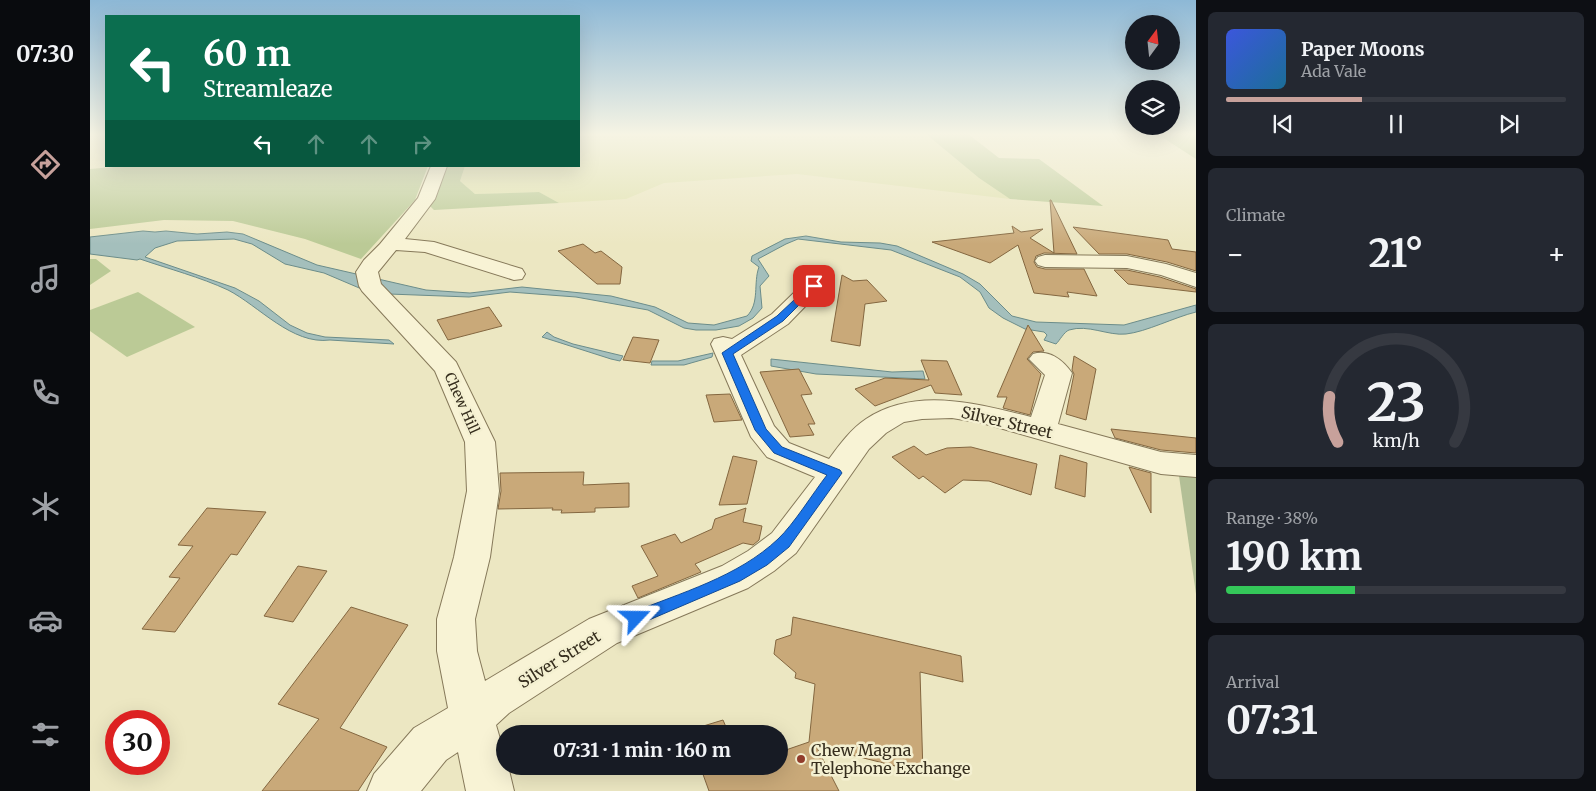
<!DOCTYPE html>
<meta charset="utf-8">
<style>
:root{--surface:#171b24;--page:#242831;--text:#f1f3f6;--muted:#9ea1a6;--line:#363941;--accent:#c7a19b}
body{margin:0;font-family:Merriweather,serif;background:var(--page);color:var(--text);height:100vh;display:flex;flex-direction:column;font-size:19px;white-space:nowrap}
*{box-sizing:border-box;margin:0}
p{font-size:16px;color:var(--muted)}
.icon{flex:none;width:28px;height:28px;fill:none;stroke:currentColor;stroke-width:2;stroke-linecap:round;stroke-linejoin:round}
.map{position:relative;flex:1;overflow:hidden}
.sheet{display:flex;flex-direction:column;gap:12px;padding:12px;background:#0d0f14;width:400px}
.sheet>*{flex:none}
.hud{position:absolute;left:15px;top:15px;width:475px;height:152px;border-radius:0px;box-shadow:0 5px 20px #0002;background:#0b6e4f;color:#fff;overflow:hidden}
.needle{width:32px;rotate:15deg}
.controls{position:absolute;left:1035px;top:15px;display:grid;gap:10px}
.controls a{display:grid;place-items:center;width:55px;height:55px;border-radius:50%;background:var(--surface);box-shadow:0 5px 20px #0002;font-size:25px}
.speed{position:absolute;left:15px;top:710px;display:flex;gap:10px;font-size:25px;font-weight:700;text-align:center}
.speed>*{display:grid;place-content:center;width:65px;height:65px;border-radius:50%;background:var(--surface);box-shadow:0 5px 20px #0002;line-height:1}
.speed .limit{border:8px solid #d22;background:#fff;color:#111}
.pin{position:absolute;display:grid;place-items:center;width:42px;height:42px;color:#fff;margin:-21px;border-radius:10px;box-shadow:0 2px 8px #0006}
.me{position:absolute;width:55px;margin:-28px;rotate:67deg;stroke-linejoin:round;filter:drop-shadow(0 0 4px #0008)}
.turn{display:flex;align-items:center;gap:18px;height:105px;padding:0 15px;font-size:22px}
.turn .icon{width:65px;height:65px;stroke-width:2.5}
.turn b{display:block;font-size:35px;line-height:42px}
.lanes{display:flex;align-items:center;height:48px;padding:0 15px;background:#0003;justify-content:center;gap:25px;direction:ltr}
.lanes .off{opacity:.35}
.big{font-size:38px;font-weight:700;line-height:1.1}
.sheet .widget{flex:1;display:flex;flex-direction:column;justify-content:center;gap:8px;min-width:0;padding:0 18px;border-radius:8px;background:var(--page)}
.sheet .dial{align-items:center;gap:0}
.dial svg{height:130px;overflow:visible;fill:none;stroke:var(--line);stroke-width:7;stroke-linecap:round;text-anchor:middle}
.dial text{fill:var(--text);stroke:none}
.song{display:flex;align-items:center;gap:15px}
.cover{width:60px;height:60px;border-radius:8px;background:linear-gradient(135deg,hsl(230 70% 55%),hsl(200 70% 35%))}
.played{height:5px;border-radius:2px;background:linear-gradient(90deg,var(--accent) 40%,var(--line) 40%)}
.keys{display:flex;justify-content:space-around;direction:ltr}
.heat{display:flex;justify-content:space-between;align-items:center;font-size:28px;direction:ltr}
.charge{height:8px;border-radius:4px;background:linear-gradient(90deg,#34c759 38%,var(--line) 0)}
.trip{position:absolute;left:406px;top:725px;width:292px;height:50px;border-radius:25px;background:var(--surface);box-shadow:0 5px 20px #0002;font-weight:700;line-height:50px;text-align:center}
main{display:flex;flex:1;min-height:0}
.dock{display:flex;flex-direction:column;width:90px;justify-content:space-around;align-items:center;background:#090b0e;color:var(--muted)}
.dock .icon{width:35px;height:35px}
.dock .on{color:var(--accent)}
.dock b{font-size:22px;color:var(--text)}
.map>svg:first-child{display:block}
.farmland{fill:#e1e2b0}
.green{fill:#bbca96}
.cemetery{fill:#b3bf96}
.water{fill:#a4bfbc;stroke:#6c8d8a}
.building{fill:#c9a979;stroke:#846740}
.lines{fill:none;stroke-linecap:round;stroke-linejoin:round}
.street-casing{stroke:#86795a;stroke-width:2}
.street{fill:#f8f3d5;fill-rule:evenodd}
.route{fill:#1a73e8;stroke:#114b97}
.poi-dot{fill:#933d2c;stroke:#f4f0d1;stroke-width:2}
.labels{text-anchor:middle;stroke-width:5;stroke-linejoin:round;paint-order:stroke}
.street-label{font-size:14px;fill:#362e1e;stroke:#f4f0d1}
.near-street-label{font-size:16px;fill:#362e1e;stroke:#f4f0d1}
.near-poi-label{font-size:16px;fill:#362e1e;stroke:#f4f0d1;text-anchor:start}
</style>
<main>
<nav class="dock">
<b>07:30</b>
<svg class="icon on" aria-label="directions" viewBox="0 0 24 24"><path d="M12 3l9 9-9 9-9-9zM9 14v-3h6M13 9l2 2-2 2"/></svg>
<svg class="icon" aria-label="music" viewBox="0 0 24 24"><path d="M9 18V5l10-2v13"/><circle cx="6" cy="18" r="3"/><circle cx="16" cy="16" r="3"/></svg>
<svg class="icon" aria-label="phone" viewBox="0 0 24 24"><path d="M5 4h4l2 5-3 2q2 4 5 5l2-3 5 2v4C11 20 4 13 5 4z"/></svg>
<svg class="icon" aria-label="climate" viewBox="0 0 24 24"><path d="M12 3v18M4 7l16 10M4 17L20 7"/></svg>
<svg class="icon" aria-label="car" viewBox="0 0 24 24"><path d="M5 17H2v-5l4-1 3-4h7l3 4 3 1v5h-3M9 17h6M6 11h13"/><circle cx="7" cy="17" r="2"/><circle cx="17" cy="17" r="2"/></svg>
<svg class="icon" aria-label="filters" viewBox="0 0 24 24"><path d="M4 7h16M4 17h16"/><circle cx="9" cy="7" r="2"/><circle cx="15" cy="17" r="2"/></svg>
</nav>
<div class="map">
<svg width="1106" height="791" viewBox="0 0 1106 791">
<rect width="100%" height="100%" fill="#ece7c2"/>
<polygon class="farmland" points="489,134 836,134 889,178 920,199 707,174 574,183 536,199 469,203 449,192 385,194 370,181 375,166 489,166"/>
<g class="green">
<polygon points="836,134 878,134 909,158 949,159 1013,206 920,199 889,178"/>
<polygon points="1067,134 1106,134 1106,159 1069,135"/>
<polygon points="36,166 338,166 325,200 271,259 215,239 143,221 74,220 0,229 0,169"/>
<polygon points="355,166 375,166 370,181 385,194 449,192 469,203 344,210 339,205"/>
<polygon points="0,259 6,259 21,271 0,285"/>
<polygon points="48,292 105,327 37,357 0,331 0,310"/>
</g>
<polygon class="cemetery" points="1096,471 1106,471 1106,594 1089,476"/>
<g class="water">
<path d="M53,231L65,232L76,231L107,234L137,232L153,234L227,265L336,290L380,293L432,287L521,296L565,307L598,323L624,325L657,316C670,303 663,283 669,267L661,261L662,256L695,239L716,236L751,242L790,243L807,246L873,274L890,284L922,316L946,322L1034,325L1106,305V312C1085,317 1056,332 1036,334C1018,336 998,324 979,330C974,332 970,340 966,344L954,340L957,335L954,332L935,329L913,318L899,308L890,292L870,277L801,250L708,239L696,244L668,259L679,276L670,286L672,308L663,318L649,326L626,330H606L594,328L558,310L486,297L420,292L379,297L299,294L274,290L234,273L195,264L162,244L144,239L87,241L65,248L55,257L145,288L169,301L200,325L217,333L235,337L299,340L304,344L240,340C202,345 169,306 138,290C110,277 79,269 50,259L47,260L0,254V237Z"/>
<polygon points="457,332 464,337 483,344 533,356 530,361 521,359 452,337"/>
<polygon points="623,353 622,357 594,365 561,365 562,361 588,361"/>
<polygon points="681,359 802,372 833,371 835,379 726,374 681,366"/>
</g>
<g class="building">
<polygon points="960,200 961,200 987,254 954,253 946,256 944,262 947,267 955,269 994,269 1007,296 977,292 979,297 944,293 928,245 900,263 842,242 924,233 922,226 931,232 953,229 940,238 964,253"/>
<polygon points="983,227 1078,240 1082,249 1106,252 1106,271 1077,262 1037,254 1009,254"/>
<polygon points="493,244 505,253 511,251 532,267 530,284 507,284 468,251"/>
<polygon points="1024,270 1037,270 1070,277 1106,289 1106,292 1038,284"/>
<polygon points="752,275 763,281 777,280 797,301 775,304 770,346 741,341"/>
<polygon points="399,307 412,326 358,340 347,320"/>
<polygon points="938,325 954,351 943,352 937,359 951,374 940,415 913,408 917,397 907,397"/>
<polygon points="543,337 569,340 560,363 533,360"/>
<polygon points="984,356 1006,369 996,420 976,414 984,374 982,370"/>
<polygon points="831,360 857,361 872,395 845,393 841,385 785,406 765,389 795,378 839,380"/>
<polygon points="709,369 722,394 711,395 725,424 718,424 724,435 700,437 670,372"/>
<polygon points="640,394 652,420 624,422 616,395"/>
<polygon points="1021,429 1106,438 1106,453 1071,450 1025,438"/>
<polygon points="824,446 836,455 857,448 881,447 947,464 941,495 899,481 873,480 855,493 833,476 829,479 802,457"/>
<polygon points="970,455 997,463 995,497 965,488"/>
<polygon points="643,456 667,461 657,504 629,505"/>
<polygon points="1039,467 1061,473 1061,513"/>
<polygon points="494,472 493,485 539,483 539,507 505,508 505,512 471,513 472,510 462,510 463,508 408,509 411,491 410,473"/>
<polygon points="117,508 176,512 147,555 141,554 85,632 52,629 90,578 79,577 103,546 88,545"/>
<polygon points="656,508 653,522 672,526 669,540 663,545 653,543 605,564 611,572 548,598 542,586 568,576 551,546 585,534 591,543 622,529 625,519"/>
<polygon points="208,566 237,571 203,622 174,616"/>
<polygon points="261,607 318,625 250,728 297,747 268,791 172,791 229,719 188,704"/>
<polygon points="703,617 871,656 873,682 830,672 833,773 726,746 749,791 619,791 610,766 690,766 690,752 719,742 725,684 705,678 706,673 684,654 686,640 701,635"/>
<polygon points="633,720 639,734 598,734 597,731"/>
</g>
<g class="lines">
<g class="street-casing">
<g id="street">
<path d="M341,166H357L345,199L315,239L344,242L432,269L435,274L432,279L424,280L335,252L306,250L288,272L291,284L366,362L405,442L409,491L400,557L385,619L387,651L395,681L499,619L632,566L658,551L682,533L725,477L677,457L661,437L621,344L624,339L633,337L642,339L682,314L716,281L724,279L732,281L735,286L698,324L651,355L684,426L699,443L739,459C750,444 761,429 776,419C826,386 888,404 941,417L955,375L939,359L943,354C959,349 973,360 982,373L968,424L1071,452L1106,455V477L1071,474L892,423L862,418L832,419L814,422L796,433L779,449L706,553L684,571L658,588L527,643L419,713L406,725L415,756V766H418L424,791H376L368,752L356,760L331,791H277L284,774L324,728L358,708L347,651V619L364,557L377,491L375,442L345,371L272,291L269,286L266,272L274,260L290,244L328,198Z"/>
<polygon points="955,255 1037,256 1076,264 1106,273 1106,287 1071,275 1037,268 955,267 948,265 945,261 948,257"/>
</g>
</g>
<use href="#street" class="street"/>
</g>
<linearGradient id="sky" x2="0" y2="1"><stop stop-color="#8db8d6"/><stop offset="0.55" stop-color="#f6f4e4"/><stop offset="1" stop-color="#f6f4e4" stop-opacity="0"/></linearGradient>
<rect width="1106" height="244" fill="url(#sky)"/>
<path class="route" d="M721,284H724L728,286L693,321L643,354L676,429L692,447L750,470L752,473L699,547L677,565L650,581L552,623L546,625L541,623L538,618L541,613C590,593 648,577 688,539C704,524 723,493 737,475L684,453L665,430L632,353L687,316Z"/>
<circle class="poi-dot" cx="711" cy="759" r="5"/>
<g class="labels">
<g class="street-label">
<text transform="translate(372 403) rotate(66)" y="5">Chew Hill</text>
</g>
<g class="near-street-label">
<text transform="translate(917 422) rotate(13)" y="6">Silver Street</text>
<text transform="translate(469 659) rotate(-32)" y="6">Silver Street</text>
</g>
<g class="near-poi-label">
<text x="721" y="756">Chew Magna<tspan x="721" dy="18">Telephone Exchange</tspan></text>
</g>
</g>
</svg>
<div class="controls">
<a><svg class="needle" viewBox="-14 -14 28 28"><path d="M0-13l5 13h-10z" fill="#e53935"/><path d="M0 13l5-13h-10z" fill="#9ea1a6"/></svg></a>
<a><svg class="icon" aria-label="layers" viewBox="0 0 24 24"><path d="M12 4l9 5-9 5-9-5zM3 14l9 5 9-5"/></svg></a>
</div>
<div class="speed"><div class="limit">30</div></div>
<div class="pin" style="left:724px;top:286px;background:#d93025"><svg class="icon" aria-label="arrive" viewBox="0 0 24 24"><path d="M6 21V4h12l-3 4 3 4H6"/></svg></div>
<svg class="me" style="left:546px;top:618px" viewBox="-20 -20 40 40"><path d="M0-17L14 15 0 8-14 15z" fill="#1a73e8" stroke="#fff" stroke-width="4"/></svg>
<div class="trip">07:31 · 1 min · 160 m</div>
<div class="hud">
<div class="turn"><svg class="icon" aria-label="left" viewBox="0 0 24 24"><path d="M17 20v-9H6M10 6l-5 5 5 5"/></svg><div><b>60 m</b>Streamleaze</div></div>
<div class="lanes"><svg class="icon" aria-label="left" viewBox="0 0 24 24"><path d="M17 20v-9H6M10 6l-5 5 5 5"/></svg><svg class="icon off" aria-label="ahead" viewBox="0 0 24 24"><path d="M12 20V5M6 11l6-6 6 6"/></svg><svg class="icon off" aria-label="ahead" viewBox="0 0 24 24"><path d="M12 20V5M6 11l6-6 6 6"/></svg><svg class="icon off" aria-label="right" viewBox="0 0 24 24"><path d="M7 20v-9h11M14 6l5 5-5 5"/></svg></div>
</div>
</div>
<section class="sheet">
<div class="widget">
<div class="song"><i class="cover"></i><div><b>Paper Moons</b><p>Ada Vale</p></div></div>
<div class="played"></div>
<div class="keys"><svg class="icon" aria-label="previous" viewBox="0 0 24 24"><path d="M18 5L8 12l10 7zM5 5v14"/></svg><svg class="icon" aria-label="pause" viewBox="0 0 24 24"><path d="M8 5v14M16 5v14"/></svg><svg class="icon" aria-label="next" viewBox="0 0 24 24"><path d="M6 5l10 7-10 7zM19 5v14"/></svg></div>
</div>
<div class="widget"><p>Climate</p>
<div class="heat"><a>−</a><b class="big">21°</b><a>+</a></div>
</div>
<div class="widget dial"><svg viewBox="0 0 100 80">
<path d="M14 69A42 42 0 1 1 86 69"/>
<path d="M14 69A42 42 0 0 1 9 41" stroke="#c7a19b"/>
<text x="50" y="56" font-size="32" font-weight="700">23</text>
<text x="50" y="72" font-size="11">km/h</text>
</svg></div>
<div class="widget"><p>Range · 38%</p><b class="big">190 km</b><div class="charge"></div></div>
<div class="widget"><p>Arrival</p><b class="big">07:31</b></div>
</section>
</main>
